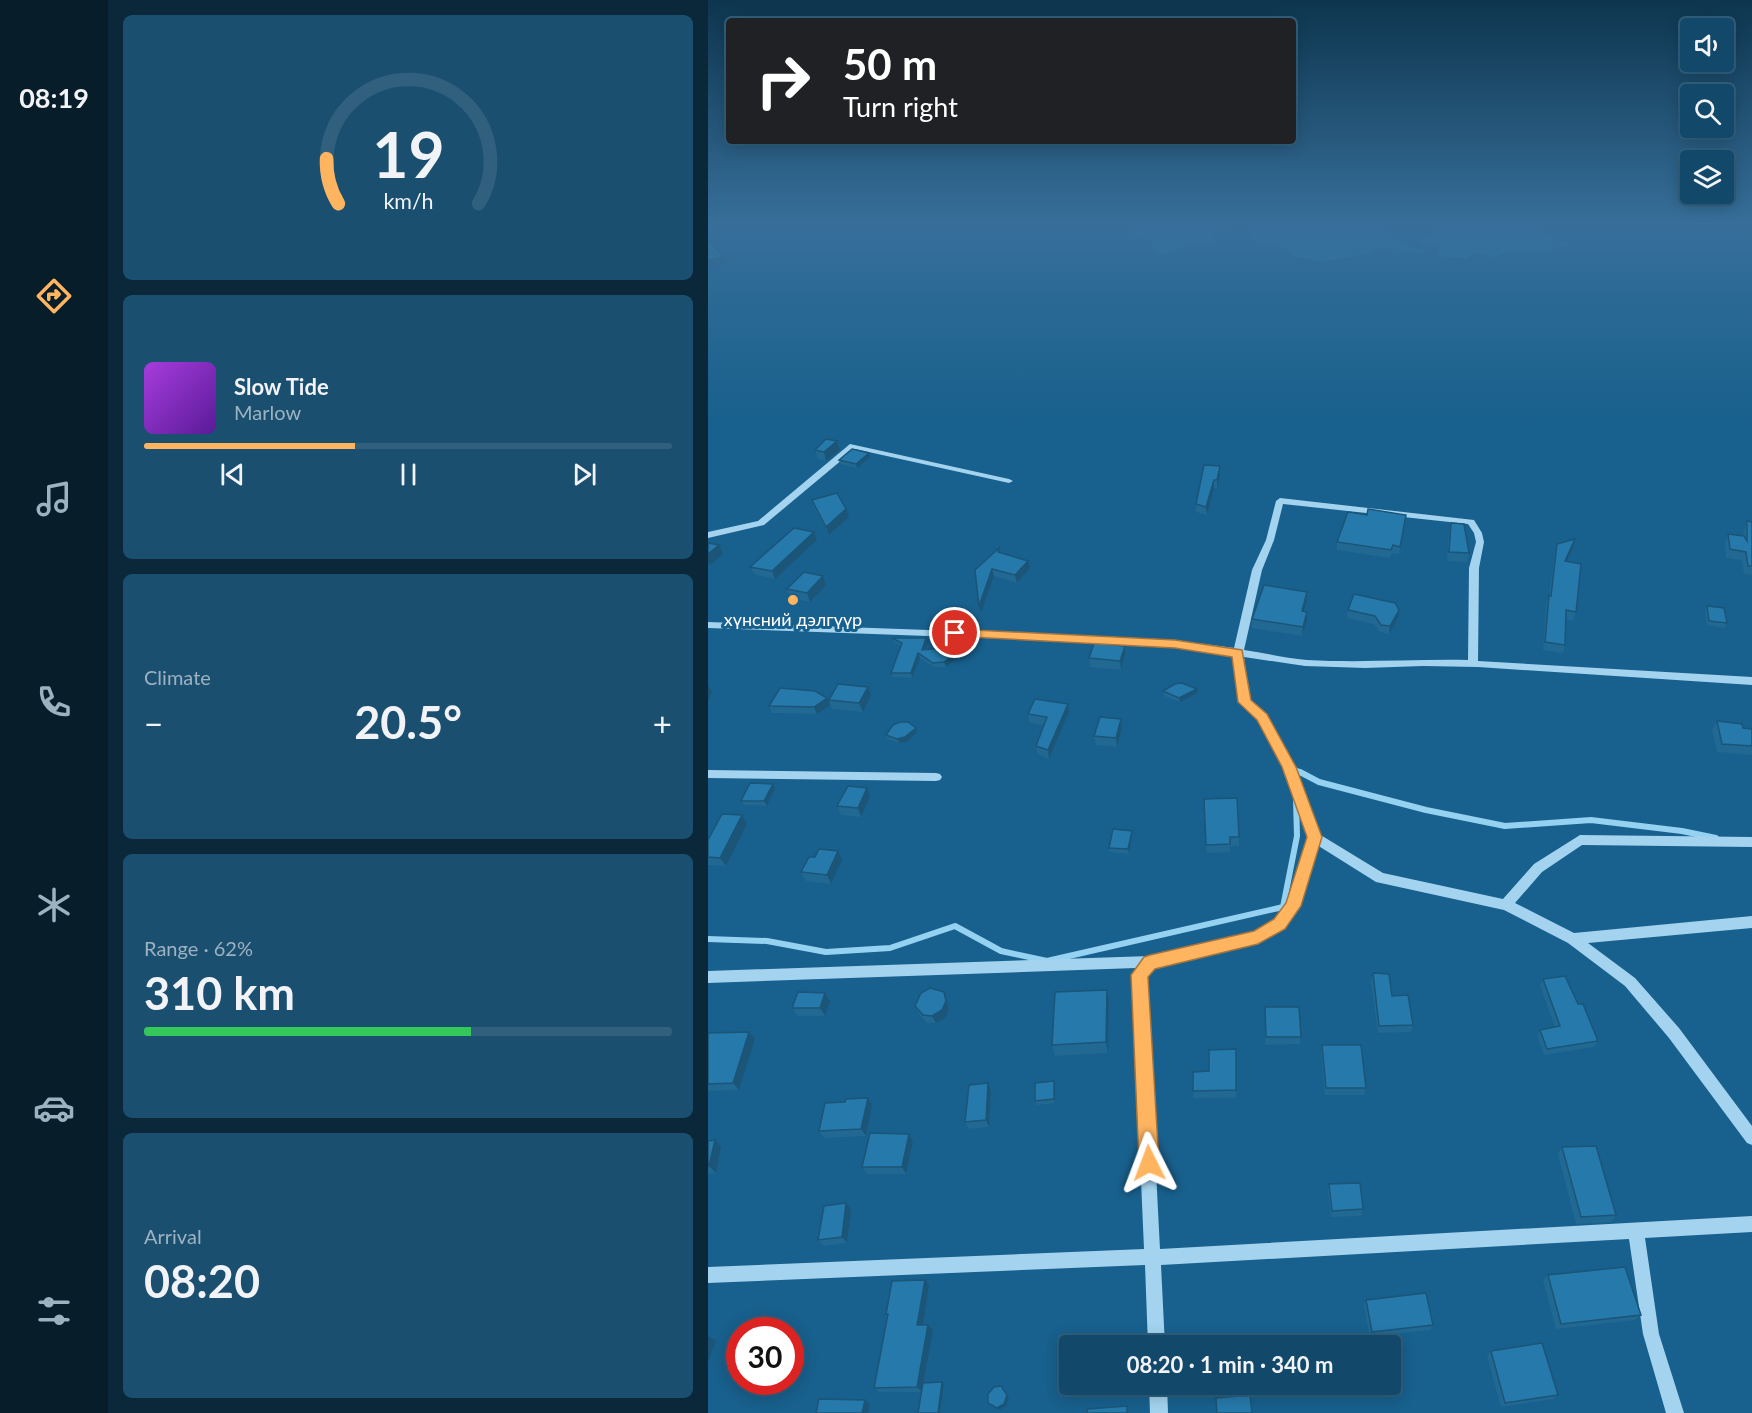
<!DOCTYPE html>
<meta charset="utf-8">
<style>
:root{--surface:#12486a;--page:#1b4f70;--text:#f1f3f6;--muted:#9cb2c1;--line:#31607e;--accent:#ffb460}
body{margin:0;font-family:Lato,sans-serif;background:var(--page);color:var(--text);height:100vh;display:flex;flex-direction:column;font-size:22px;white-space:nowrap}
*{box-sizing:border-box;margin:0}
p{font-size:20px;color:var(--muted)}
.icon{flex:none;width:33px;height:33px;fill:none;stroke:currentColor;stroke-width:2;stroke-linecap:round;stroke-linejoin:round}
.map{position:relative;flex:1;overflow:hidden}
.sheet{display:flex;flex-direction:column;gap:15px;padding:15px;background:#0a283a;width:600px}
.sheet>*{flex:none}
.banner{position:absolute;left:18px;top:18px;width:570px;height:126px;border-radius:6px;box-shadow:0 3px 15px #0003,0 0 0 2px var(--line);background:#202124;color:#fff;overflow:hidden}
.buttons{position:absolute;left:972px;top:18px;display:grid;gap:12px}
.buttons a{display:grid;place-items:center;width:54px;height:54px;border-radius:6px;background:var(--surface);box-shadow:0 3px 15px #0003,0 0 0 2px var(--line);font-size:30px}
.speed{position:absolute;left:18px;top:1317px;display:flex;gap:12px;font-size:30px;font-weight:700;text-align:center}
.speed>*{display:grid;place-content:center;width:78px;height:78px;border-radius:50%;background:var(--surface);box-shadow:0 3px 15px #0003,0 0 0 2px var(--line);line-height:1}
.speed .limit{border:9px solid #d22;background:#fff;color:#111}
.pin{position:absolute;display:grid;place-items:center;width:51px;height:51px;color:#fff;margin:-26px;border:3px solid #fff;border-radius:50%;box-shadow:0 2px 6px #0007}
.me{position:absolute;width:66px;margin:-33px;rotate:357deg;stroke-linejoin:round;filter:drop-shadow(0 0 4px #0008)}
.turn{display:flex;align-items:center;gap:21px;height:126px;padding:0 18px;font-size:27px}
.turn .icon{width:78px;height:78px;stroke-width:2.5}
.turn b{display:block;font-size:42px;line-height:51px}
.big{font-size:45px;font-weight:700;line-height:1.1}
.sheet .card{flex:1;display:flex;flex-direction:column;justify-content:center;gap:9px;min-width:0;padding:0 21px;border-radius:9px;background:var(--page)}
.sheet .dial{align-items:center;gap:0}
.dial svg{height:156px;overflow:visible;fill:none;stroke:var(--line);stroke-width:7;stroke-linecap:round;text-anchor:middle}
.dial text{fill:var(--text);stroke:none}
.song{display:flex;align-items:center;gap:18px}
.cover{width:72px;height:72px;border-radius:9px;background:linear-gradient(135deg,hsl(280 70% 55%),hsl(270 70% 35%))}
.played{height:6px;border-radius:3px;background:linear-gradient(90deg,var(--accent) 40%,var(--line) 40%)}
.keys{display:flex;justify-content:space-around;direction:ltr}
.heat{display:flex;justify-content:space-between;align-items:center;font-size:33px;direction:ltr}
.charge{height:9px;border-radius:4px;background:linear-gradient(90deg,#34c759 62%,var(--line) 0)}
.trip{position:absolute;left:351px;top:1335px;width:342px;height:60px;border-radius:6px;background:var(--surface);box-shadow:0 3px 15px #0003,0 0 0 2px var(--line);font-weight:700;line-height:60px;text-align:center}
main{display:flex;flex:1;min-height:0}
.dock{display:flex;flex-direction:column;width:108px;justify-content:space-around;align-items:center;background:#071d2a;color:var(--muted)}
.dock .icon{width:42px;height:42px}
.dock .selected{color:var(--accent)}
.dock b{font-size:27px;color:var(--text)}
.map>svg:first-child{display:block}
.green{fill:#2075a6}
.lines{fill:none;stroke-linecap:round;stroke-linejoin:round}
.stream-far1{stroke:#95d1f1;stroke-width:5}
.stream{stroke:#95d1f1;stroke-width:6}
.minor{fill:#a3d3ef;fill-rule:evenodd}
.wall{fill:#216993}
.shaded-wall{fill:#1b5578}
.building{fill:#267aab;stroke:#1b5578;stroke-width:1.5}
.route{fill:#ffb460;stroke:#a6753e;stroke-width:1.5}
.poi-dot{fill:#ffb460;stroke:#18608d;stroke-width:2}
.labels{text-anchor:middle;stroke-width:6;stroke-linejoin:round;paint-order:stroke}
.poi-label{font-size:18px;fill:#fff;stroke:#18608d}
</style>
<main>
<nav class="dock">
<b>08:19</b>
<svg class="icon selected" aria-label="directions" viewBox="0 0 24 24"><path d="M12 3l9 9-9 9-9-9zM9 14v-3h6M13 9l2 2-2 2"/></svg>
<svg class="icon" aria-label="music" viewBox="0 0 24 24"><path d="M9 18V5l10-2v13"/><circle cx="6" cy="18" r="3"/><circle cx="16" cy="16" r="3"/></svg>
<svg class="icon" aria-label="phone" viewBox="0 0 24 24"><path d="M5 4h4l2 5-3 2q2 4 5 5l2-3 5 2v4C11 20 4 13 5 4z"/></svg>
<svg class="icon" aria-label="climate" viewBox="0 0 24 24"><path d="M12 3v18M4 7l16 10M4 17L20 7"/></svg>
<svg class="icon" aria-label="car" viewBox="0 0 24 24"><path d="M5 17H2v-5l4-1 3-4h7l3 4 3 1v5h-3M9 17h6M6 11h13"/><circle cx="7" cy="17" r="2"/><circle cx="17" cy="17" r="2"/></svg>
<svg class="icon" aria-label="filters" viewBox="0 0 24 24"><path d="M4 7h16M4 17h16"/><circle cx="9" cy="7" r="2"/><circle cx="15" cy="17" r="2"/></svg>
</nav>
<section class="sheet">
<div class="card dial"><svg viewBox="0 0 100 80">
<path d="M14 69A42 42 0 1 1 86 69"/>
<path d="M14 69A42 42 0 0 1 8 46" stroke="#ffb460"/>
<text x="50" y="56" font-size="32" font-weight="700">19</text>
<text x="50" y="72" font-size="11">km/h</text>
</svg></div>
<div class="card">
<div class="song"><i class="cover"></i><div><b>Slow Tide</b><p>Marlow</p></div></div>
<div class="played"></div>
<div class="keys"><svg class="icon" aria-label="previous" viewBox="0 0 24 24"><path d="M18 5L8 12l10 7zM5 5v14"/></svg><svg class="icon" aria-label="pause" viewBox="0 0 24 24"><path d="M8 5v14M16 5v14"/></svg><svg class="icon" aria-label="next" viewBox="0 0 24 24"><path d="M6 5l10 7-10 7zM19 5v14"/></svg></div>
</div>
<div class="card"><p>Climate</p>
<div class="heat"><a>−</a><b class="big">20.5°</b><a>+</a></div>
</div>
<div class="card"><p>Range · 62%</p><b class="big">310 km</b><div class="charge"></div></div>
<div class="card"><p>Arrival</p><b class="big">08:20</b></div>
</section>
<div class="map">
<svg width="1044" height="1413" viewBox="0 0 1044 1413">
<rect width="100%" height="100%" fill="#18608d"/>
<g class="green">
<polygon points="434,225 521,225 520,227 504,236 505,244 485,244 465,252 450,254 445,248 444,241 434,238 419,239 421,233"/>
<polygon points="557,225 663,225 717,253 665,248 663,253 614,262 589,257 568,245 557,244 540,238 545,228"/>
<polygon points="730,225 819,225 860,245 849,247 839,253 803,252 785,257 768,252 758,258 731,256 730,244 726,242 713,245 712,241 724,235"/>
</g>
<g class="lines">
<polyline class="stream-far1" points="584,768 594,773"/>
<g class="stream">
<polyline points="592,772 611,782 718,810 797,826 883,820 974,831 1008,838"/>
<polyline points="0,939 59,941 118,952 182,948 247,926 293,951 339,961 575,907 589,836 588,800"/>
</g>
<g class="minor">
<polygon points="142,444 301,479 305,481 301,483 147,449 56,525 0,538 0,532 50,521"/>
<path d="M572,498L766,520L774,533L776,542L771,568L770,661L1044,677V685L770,667L715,666L657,668L597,666L536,657L542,700L558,714L587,767L611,834L675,873L795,899L826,864L872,835L1044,837V847L874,845L834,872L807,903L866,933L1044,916V928L880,943L927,978L971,1028L1044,1126V1145L1039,1143L961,1038L917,986L860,943L796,910L668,882L609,845L591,906L575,928L550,943L446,967L438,977L452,1249L1044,1216V1232L937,1238L951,1334L976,1413H958L935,1334L921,1239L453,1265L457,1346H440L437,1265L0,1283V1267L436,1249L424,975L428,968L0,983V971L442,956L547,932L567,920L579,904L600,837L575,767L550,720L532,702L525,655L497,650L410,643L0,628V622L410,637L497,644L526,648L544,570L558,540L568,501ZM575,504L760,524L766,533L768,542L761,568L760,660C706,659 653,663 599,660C578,658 557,653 536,650L554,570L566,540Z"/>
<polygon points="0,770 228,773 232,774 234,777 232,780 228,781 0,778"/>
<polygon points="441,1384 459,1384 460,1413 442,1413"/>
</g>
</g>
<g class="wall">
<polygon points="129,441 132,450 118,461 110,459 107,450"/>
<polygon points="162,457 149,468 132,464 131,460"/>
<polygon points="496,465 512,475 509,489 506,488 499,515 488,512 488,504"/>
<polygon points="104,500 141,517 121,535 107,509"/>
<polygon points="659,515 698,515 691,554 684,553 682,558 629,550 629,542"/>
<polygon points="1039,521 1044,522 1044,575 1036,574 1034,560 1018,558 1017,542 1020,534 1035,536 1036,530"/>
<polygon points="743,523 761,553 759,562 739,561 741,531"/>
<polygon points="106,532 109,540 67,579 46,574 42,567"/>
<polygon points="867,539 865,548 859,562 868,612 865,621 858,619 857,645 855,653 835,650 838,604 841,595 847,552 849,544"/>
<polygon points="292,553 322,568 309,583 286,576 273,613 267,570"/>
<polygon points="115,576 118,585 102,602 83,598 79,589"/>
<polygon points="599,601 596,611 599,620 594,636 544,628 544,619"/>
<polygon points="999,606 1019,623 1017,628 999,625 997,610"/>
<polygon points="640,610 690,618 681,634 672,632 666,624 639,618"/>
<polygon points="184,638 220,642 217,649 252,655 238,667 226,667 212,658 204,678 185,677 183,673 193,646 186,642"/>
<polygon points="417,655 413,670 382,667 381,658"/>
<polygon points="489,689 490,693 472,702 456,696 455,691"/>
<polygon points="163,695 155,712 124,709 121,700"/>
<polygon points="360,704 361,712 341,759 330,754 328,746 336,725 322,723 320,714"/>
<polygon points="122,705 109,714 64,713 61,706"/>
<polygon points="413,719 414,728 409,747 388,745 386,736"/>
<polygon points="1009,721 1035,728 1044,729 1044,755 1009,752 1004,730"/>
<polygon points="209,732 199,742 191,743 179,739 178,735"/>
<polygon points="65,784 67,788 59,806 36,805 33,801"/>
<polygon points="159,788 162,797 153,817 133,815 129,806"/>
<polygon points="496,799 531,837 531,846 522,846 522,852 498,853"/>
<polygon points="34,815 39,824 18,866 0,865 0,840"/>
<polygon points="424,831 424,835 421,854 402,852 401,848"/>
<polygon points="134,860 123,884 98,881 93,872"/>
<polygon points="665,973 684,996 705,1025 703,1032 670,1033 663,981"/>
<polygon points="835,979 870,1004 890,1041 886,1047 836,1055 829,1036 832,1030 847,1027 832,986"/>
<polygon points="399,990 401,1002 400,1053 347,1056 344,1045"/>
<polygon points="236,992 241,1009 237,1018 228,1023 219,1023 211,1014 207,1006"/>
<polygon points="117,993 122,1001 117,1016 90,1016 84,1008"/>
<polygon points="557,1007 593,1037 592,1044 557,1045"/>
<polygon points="41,1032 47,1039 31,1090 0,1091 0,1033"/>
<polygon points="614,1045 658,1088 656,1095 617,1095 613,1053"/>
<polygon points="528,1049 528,1098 485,1098 485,1091 501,1071"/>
<polygon points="280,1083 283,1091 281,1127 261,1129 257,1122"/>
<polygon points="347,1085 347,1103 328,1105 327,1101"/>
<polygon points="160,1098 164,1105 158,1136 116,1138 111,1131 137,1102"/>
<polygon points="201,1134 205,1141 198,1174 159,1174 154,1167"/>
<polygon points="0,1141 13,1147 8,1173 0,1174"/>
<polygon points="854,1147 908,1215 903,1222 868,1224 850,1154"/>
<polygon points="621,1184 655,1209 653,1216 623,1217 620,1191"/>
<polygon points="143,1210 139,1243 116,1246 110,1240"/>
<polygon points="840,1275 933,1315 927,1320 848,1329 835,1280"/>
<polygon points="217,1280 221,1285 214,1325 220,1325 225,1330 216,1382 236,1384 232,1413 210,1413 213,1392 171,1392 166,1388 180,1316 178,1314"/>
<polygon points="658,1300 725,1325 722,1330 662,1337 656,1306"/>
<polygon points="783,1351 850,1395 845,1399 793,1407 779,1356"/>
</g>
<g class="shaded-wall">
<polygon points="15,257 17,264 0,268 0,260"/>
<polygon points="129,441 132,450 118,461 116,452"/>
<polygon points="161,453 162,457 149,468 148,464"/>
<polygon points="512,466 512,475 509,489 509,480"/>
<polygon points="506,480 506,488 499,515 498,507"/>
<polygon points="138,509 141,517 121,535 118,527"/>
<polygon points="106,532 109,540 67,579 64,571"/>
<polygon points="867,539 865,548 855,570 857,561"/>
<polygon points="11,545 15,554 2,565 0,562 0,554"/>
<polygon points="320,561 322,568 309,583 307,575"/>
<polygon points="284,569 286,576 273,613 271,606"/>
<polygon points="115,576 118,585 102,602 99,593"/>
<polygon points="599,592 599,601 593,620 594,611"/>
<polygon points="691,610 690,618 681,634 682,626"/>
<polygon points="599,612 599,620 594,636 595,627"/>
<polygon points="218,638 220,642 216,654 214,650"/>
<polygon points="417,646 417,655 413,670 412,661"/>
<polygon points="251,651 252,655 238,667 236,662"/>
<polygon points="210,653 212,658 204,678 203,673"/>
<polygon points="0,685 4,692 0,701"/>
<polygon points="160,687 163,695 155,712 151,703"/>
<polygon points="489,689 490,693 472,702 471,698"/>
<polygon points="119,698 122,705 109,714 106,707"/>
<polygon points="360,704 361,712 341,759 340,750"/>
<polygon points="413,719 414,728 409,747 408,738"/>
<polygon points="208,728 209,732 199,742 191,743 189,739"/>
<polygon points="65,784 67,788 59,806 56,801"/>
<polygon points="159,788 162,797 153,817 150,808"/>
<polygon points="34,815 39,824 18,866 12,858"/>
<polygon points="424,831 424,835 421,854 420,849"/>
<polygon points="130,851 134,860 123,884 119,875"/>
<polygon points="399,990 401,1002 400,1053 398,1042"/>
<polygon points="236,992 241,1009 237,1018 228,1023 224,1016"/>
<polygon points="117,993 122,1001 117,1016 112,1008"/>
<polygon points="41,1032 47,1039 31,1090 25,1083"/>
<polygon points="346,1081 347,1085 347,1103 346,1099"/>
<polygon points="280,1083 283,1091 281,1127 278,1120"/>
<polygon points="160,1098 164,1105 158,1136 153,1129"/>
<polygon points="201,1134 205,1141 198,1174 194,1167"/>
<polygon points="7,1140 13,1147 8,1173 1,1166"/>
<polygon points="138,1203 143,1210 139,1243 134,1237"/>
<polygon points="217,1280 221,1285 214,1330 209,1325"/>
<polygon points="220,1325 225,1330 214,1392 209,1387"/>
<polygon points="0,1336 8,1341 0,1362"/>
<polygon points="234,1382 236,1384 232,1413 230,1413"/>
<polygon points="293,1386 301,1397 298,1406 291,1410 289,1408"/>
<polygon points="157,1400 162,1404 160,1413 154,1413"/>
</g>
<g class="building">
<polygon points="0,243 4,243 15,257 0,260"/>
<polygon points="118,439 129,441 116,452 107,450"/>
<polygon points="144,449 161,453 148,464 131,460"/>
<polygon points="496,465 512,466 509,480 506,480 498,507 488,504"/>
<polygon points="129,493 138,509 118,527 104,500"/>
<polygon points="660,509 698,515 692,547 685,545 683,550 629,542 640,512 659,515"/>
<polygon points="1039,521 1044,522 1044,566 1040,566 1038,552 1022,549 1020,534 1036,536 1039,541"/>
<polygon points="743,523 756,524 761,553 741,552"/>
<polygon points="86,528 106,532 64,571 42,567"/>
<polygon points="867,539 857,561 873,564 868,612 858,610 857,645 837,642 841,595 843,596 849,544"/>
<polygon points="0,543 11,545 0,554"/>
<polygon points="291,548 290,552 320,561 307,575 284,569 271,606 267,570"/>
<polygon points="96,572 115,576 99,593 79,589"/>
<polygon points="556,585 599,592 594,611 599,612 595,627 544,619"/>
<polygon points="646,594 687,603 691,610 682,626 673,625 667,616 640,610"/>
<polygon points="999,606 1016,608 1019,623 1001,621"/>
<polygon points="184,638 218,638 214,650 235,648 251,651 236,662 225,663 210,653 203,673 183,673 194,643"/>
<polygon points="386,643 417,646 412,661 381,658"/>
<polygon points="474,683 489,689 471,698 455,691 467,684"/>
<polygon points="130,684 160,687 151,703 121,700"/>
<polygon points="72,688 107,691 119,698 106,707 61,706"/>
<polygon points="327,699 360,704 340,750 328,746 339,717 320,714"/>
<polygon points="392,717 413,719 408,738 386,736"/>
<polygon points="1009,721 1034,724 1035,728 1044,729 1044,746 1014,744"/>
<polygon points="192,722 200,722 208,728 197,737 189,739 178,735 185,725"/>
<polygon points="42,783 65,784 56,801 33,801"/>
<polygon points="140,786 159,788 150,808 129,806"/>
<polygon points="529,798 531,837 522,837 522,844 498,845 496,799"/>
<polygon points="14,814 34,815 12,858 0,857 0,840"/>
<polygon points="405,829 424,831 420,849 401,848"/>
<polygon points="111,849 130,851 119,875 93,872 101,857 107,857"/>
<polygon points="665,973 681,974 684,996 700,995 705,1025 671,1026"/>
<polygon points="857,976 870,1004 875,1004 890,1041 839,1049 832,1030 852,1026 835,979"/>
<polygon points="222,988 236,992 238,1001 234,1010 224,1016 215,1015 207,1006 213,993"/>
<polygon points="399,990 398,1042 344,1045 347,992"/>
<polygon points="90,992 117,993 112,1008 84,1008"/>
<polygon points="557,1007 591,1007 593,1037 558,1037"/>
<polygon points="41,1032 25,1083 0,1084 0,1033"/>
<polygon points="614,1045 653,1045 658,1088 618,1088"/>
<polygon points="528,1049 528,1090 485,1091 485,1072 501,1071 501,1050"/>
<polygon points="346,1081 346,1099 327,1101 327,1083"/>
<polygon points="280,1083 278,1120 257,1122 261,1085"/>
<polygon points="160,1098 153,1129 111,1131 117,1103 137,1102 138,1099"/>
<polygon points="162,1133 201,1134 194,1167 154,1167"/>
<polygon points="7,1140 1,1166 0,1166 0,1141"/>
<polygon points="888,1146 908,1215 873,1217 854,1147"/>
<polygon points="652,1183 655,1209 624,1211 621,1184"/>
<polygon points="138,1203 134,1237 110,1240 116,1206"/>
<polygon points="917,1267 933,1315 853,1324 840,1275"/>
<polygon points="217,1280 209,1325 220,1325 209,1387 166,1388 180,1314 178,1314 184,1281"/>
<polygon points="718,1293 725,1325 664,1332 658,1300"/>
<polygon points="834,1343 850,1395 797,1403 783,1351"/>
<polygon points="234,1382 230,1413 210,1413 215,1383"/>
<polygon points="293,1386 299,1395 296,1404 289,1408 280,1403 280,1394 286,1387"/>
<polygon points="542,1395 544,1413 509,1413 508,1398"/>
<polygon points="111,1399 157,1400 154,1413 108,1413"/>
<polygon points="419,1406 419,1413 379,1413 379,1409"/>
</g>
<linearGradient id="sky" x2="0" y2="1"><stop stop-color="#0d354e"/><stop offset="0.53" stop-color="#376f9a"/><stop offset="1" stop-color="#376f9a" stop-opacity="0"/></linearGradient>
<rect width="1044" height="422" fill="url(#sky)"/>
<polygon class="route" points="247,629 467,640 534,650 543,700 559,714 588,767 614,837 593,906 577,929 550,944 447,969 440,977 451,1163 448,1170 441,1173 434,1170 431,1163 423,975 436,957 442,955 546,931 566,919 578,903 599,837 574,767 549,720 530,702 524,657 467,648 243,636 241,633"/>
<circle class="poi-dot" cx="85" cy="600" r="6"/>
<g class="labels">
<g class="poi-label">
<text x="85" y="626">хүнсний дэлгүүр</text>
</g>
</g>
</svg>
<div class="buttons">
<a><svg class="icon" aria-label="sound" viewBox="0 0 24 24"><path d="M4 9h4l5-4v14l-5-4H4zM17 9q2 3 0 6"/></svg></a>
<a><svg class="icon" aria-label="search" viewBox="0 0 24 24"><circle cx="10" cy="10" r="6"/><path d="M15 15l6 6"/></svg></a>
<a><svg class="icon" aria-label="layers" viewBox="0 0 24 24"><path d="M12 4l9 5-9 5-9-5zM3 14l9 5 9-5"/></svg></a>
</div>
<div class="speed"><div class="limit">30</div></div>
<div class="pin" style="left:247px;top:633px;background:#d93025"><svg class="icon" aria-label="arrive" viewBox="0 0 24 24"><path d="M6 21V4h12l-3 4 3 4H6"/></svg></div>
<svg class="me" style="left:441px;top:1163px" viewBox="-20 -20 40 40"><path d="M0-17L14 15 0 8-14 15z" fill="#ffb460" stroke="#fff" stroke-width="4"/></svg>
<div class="trip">08:20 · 1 min · 340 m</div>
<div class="banner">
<div class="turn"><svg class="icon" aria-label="right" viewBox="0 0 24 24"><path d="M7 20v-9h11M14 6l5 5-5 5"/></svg><div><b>50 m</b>Turn right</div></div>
</div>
</div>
</main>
